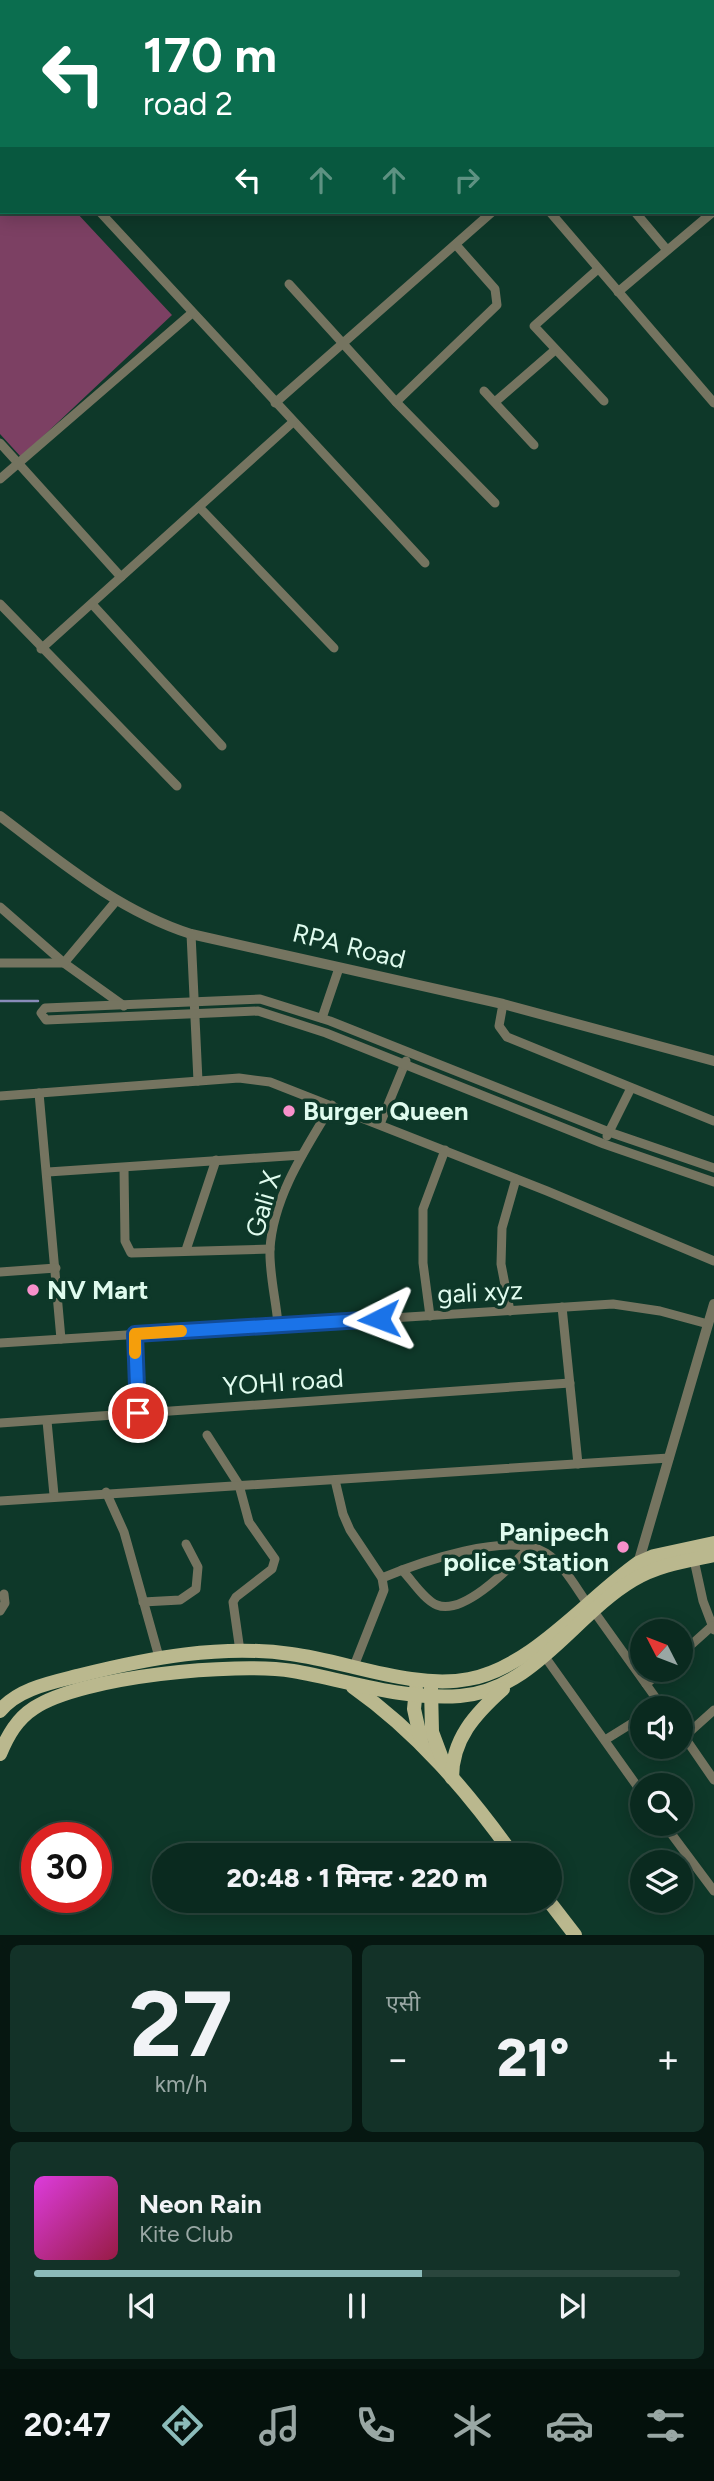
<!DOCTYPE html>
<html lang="hi">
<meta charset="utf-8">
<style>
:root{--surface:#0a2a1f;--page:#133228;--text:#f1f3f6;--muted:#99a7a4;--line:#2a463d;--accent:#8bbbb9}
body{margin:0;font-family:Figtree,"Noto Sans Devanagari",sans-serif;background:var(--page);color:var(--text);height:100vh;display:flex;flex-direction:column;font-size:26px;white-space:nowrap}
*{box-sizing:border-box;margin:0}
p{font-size:23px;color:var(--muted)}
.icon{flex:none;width:38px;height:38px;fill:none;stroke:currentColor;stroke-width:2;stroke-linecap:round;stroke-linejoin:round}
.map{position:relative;height:1935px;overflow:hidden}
.panel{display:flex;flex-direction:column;gap:10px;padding:10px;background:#061711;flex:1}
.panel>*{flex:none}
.guide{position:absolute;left:0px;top:0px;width:714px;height:214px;box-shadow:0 4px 18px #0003,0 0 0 2px var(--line);background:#0b6e4f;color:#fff;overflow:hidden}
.needle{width:46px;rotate:312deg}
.controls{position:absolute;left:630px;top:1619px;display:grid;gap:14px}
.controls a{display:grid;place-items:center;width:63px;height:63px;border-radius:50%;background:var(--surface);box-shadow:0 4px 18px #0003,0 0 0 2px var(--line);font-size:35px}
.speed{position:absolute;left:21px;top:1822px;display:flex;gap:14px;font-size:35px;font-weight:700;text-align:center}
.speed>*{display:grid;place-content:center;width:91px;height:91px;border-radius:50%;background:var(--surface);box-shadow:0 4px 18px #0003,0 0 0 2px var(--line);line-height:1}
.speed .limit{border:10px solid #d22;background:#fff;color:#111}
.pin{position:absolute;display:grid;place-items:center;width:60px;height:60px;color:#fff;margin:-30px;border:4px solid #fff;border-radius:50%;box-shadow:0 2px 7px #0007}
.me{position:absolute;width:77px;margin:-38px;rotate:267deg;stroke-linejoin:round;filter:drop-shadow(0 0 5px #0008)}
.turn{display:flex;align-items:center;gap:24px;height:147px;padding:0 28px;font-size:32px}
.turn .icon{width:91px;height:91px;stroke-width:2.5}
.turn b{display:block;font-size:49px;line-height:60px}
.lanes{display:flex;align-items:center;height:66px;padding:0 28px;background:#0003;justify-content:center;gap:35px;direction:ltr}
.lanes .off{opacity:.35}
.big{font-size:52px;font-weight:800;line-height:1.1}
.panel .tile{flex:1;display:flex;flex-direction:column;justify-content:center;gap:10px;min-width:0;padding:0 24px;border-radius:10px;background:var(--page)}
.panel .dial{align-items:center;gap:0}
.dial b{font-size:91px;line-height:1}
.song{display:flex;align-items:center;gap:21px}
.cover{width:84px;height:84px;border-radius:10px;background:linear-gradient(135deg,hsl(300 70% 55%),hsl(340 70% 35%))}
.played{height:7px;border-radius:4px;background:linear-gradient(90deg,var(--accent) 60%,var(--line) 60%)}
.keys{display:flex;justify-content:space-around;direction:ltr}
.heat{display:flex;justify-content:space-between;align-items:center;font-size:38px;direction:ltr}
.panel .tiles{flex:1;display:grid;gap:10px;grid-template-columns:1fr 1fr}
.tile:last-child{grid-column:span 2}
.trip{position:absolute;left:152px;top:1843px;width:410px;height:70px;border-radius:35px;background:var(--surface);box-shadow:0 4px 18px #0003,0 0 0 2px var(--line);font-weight:800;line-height:70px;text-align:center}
.tab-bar{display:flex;height:112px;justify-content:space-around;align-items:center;background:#04110c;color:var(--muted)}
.tab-bar .icon{width:49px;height:49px}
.tab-bar .current{color:var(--accent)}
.tab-bar b{font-size:32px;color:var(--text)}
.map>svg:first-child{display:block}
.green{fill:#7c4063}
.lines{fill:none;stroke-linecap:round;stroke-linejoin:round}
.stream{stroke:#888cb9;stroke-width:2.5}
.minor{stroke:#757460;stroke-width:9}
.tertiary{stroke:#757460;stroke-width:10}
.primary{stroke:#bab88e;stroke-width:14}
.route-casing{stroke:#114b97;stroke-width:18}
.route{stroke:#1a73e8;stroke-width:12}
.slow{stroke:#f59e0b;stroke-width:12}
.poi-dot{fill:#f890cb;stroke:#0e3829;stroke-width:2.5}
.labels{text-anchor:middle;stroke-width:7;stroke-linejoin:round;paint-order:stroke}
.street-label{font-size:26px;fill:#dffbee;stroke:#0e3829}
.poi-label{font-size:26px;font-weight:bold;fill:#dffbee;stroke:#0e3829;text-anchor:start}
</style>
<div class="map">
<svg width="714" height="1935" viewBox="0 0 714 1935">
<rect width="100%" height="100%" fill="#0e3829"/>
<polygon class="green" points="0,130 2,212 76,212 172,315 21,457 0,434"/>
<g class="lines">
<polyline class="stream" points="0,1001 38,1001"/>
<g class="minor">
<polyline points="226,0 227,2"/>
<polyline points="355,0 356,2"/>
<polyline points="584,0 586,2"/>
<polyline points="17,2 19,0"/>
<polyline points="59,2 61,0"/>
<polyline points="285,2 287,0"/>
<polyline points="430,2 432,0"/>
<polyline points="558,2 560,0"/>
<polyline points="666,2 668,0"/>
<polyline points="712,2 714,15"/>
<polyline points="0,10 2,12"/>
<polyline points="712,51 714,49"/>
<polyline points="0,55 2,53"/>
<polyline points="0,101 2,103"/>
<polyline points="712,136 714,138"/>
<polyline points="100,212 425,563"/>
<polyline points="550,212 714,403"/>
<polyline points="635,212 667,250"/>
<polyline points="598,269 534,326 604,401"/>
<polyline points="289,284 396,402 495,503"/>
<polyline points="618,292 714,211"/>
<polyline points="484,391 534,445"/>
<polyline points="396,402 497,305 495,289 457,246"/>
<polyline points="495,402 555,350"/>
<polyline points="275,403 492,212"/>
<polyline points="0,443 121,577"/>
<polyline points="0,479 192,313"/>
<polyline points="199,507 334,648"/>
<polyline points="0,604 177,786"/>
<polyline points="92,604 222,746"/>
<polyline points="41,649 293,422"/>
<polyline points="0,907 64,963 124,1006"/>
<polyline points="191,934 198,1081"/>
<polyline points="0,963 64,963 116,901"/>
<polyline points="503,1004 499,1026 507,1037 714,1121"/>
<polyline points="322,1018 339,968"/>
<polyline points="39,1093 61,1339"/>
<polyline points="0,1096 239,1078 270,1082 547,1191 714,1261"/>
<polyline points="380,1124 406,1061"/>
<polyline points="607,1136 631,1088"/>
<polyline points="124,1168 125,1241 131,1253 270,1249"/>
<polyline points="714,1168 609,1132 330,1021 260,999 45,1008 41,1013 46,1020 258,1011 326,1033 604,1144 714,1182"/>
<polyline points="48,1172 302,1155"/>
<polyline points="186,1250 216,1160"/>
<polyline points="0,1272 56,1268"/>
<polyline points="562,1307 578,1464"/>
<polyline points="510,1311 501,1264 502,1228 516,1179"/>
<polyline points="430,1316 423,1263 423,1209 445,1150"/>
<path d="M278,1324C276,1300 269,1273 270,1249C273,1197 306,1148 332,1105"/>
<polyline points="135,1334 138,1414"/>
<polyline points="0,1343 613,1304 660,1311 708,1324"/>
<polyline points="47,1421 54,1495"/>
<polyline points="0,1423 570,1383"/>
<polyline points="207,1435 239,1485 249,1522 275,1559 272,1569 236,1597 233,1602 240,1651"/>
<polyline points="335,1480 343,1514 350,1530 382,1578 384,1590 354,1666"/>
<polyline points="106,1492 124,1532 159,1657"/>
<polyline points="0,1501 669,1458"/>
<polyline points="694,1560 703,1601 714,1630"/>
<path d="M402,1570C412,1580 424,1600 437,1605C464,1616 511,1566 529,1548"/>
<path d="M382,1578C418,1563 510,1530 546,1553C563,1564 575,1586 587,1603"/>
<polyline points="143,1602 180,1600 196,1589 198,1567 186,1544"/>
<polyline points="593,1610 663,1708"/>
<polyline points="0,1611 5,1603 4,1594"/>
<polyline points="543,1654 642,1793"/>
<polyline points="681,1654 712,1626"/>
<polyline points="646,1684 663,1670"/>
<polyline points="681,1732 714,1780"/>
<polyline points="684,1737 714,1710"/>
<polyline points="605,1740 642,1717"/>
<polyline points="664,1824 714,1891"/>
</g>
<g class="tertiary">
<path d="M0,816C61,862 117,910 191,934L503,1004L714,1061"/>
<polyline points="637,1567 714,1304"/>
</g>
<g class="primary">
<path d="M353,1687C417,1732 468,1792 513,1855"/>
<polyline points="431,1688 432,1732 444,1764"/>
<polyline points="416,1689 414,1709 422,1745"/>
<path d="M0,1711C18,1688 54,1682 81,1675C149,1658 221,1644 291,1654C346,1661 414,1690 469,1679C531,1668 587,1599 638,1563L654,1556L714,1543"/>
<path d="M0,1754C8,1735 17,1719 34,1708C82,1676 236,1662 293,1671C350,1681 402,1700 460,1696C534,1690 574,1615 633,1580C658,1565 686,1561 714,1555"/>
<path d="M452,1778C452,1739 475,1714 503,1689"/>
<polyline points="548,1900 575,1935"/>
</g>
</g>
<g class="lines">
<g class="route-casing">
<polyline id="route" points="138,1413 135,1334 379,1319"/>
</g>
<use href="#route" class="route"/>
<polyline class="slow" points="135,1353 135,1334 181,1331"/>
</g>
<g class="poi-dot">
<circle cx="289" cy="1111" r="7"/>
<circle cx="33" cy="1290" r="7"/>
<circle cx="623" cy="1547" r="7"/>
</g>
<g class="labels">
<g class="street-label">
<text transform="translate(349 946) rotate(14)" y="9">RPA Road</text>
<text transform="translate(263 1204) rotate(-74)" y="9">Gali X</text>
<text transform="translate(480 1292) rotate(-3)" y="9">gali xyz</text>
<text transform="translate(283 1382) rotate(-4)" y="9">YOHI road</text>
</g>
<g class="poi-label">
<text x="303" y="1120">Burger Queen</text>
<text x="47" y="1299">NV Mart</text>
<text x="609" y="1541" text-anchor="end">Panipech<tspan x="609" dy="30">police Station</tspan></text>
</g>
</g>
</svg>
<div class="controls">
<a><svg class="needle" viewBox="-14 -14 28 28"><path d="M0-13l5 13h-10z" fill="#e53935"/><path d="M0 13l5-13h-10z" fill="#99a7a4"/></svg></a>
<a><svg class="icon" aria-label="sound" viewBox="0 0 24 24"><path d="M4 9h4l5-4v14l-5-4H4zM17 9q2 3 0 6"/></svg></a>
<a><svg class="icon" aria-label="search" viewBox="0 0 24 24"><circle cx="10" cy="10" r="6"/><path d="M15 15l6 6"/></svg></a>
<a><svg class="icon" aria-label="layers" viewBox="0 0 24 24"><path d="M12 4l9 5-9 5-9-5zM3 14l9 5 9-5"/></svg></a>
</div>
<div class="speed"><div class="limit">30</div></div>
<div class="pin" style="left:138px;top:1413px;background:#d93025"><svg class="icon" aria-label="arrive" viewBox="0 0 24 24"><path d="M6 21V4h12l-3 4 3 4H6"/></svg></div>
<svg class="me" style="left:379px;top:1319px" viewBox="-20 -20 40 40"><path d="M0-17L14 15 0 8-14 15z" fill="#1a73e8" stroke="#fff" stroke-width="4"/></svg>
<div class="trip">20:48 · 1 मिनट · 220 m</div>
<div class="guide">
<div class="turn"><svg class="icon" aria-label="left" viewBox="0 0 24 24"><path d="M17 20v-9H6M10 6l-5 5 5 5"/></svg><div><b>170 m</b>road 2</div></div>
<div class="lanes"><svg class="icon" aria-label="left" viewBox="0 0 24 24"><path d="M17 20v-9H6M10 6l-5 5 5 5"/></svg><svg class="icon off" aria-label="ahead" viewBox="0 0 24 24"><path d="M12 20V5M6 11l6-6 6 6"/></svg><svg class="icon off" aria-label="ahead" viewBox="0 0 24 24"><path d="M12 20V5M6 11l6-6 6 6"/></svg><svg class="icon off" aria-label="right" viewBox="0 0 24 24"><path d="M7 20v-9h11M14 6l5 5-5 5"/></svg></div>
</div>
</div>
<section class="panel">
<div class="tiles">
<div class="tile dial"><b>27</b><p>km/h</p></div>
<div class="tile"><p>एसी</p>
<div class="heat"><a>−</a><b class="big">21°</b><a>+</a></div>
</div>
<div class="tile">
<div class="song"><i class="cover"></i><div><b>Neon Rain</b><p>Kite Club</p></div></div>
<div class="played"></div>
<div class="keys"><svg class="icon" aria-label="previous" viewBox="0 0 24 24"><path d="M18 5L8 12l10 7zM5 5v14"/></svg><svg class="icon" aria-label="pause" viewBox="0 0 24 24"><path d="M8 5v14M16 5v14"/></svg><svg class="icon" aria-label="next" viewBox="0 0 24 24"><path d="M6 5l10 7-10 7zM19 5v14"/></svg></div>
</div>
</div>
</section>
<nav class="tab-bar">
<b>20:47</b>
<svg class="icon current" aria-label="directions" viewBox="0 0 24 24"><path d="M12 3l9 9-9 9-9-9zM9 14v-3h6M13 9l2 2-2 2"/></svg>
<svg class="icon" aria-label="music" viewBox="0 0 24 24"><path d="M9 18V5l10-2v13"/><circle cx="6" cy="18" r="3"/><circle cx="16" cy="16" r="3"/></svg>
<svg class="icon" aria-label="phone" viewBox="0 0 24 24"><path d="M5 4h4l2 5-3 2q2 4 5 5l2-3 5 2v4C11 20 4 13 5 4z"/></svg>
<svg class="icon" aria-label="climate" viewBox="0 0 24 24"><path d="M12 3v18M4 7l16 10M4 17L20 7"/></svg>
<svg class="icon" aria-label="car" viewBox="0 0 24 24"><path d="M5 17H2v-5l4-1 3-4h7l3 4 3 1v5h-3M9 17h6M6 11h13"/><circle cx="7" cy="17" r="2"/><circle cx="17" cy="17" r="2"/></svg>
<svg class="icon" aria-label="filters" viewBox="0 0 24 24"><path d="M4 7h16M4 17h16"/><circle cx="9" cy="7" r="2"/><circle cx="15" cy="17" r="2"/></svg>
</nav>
